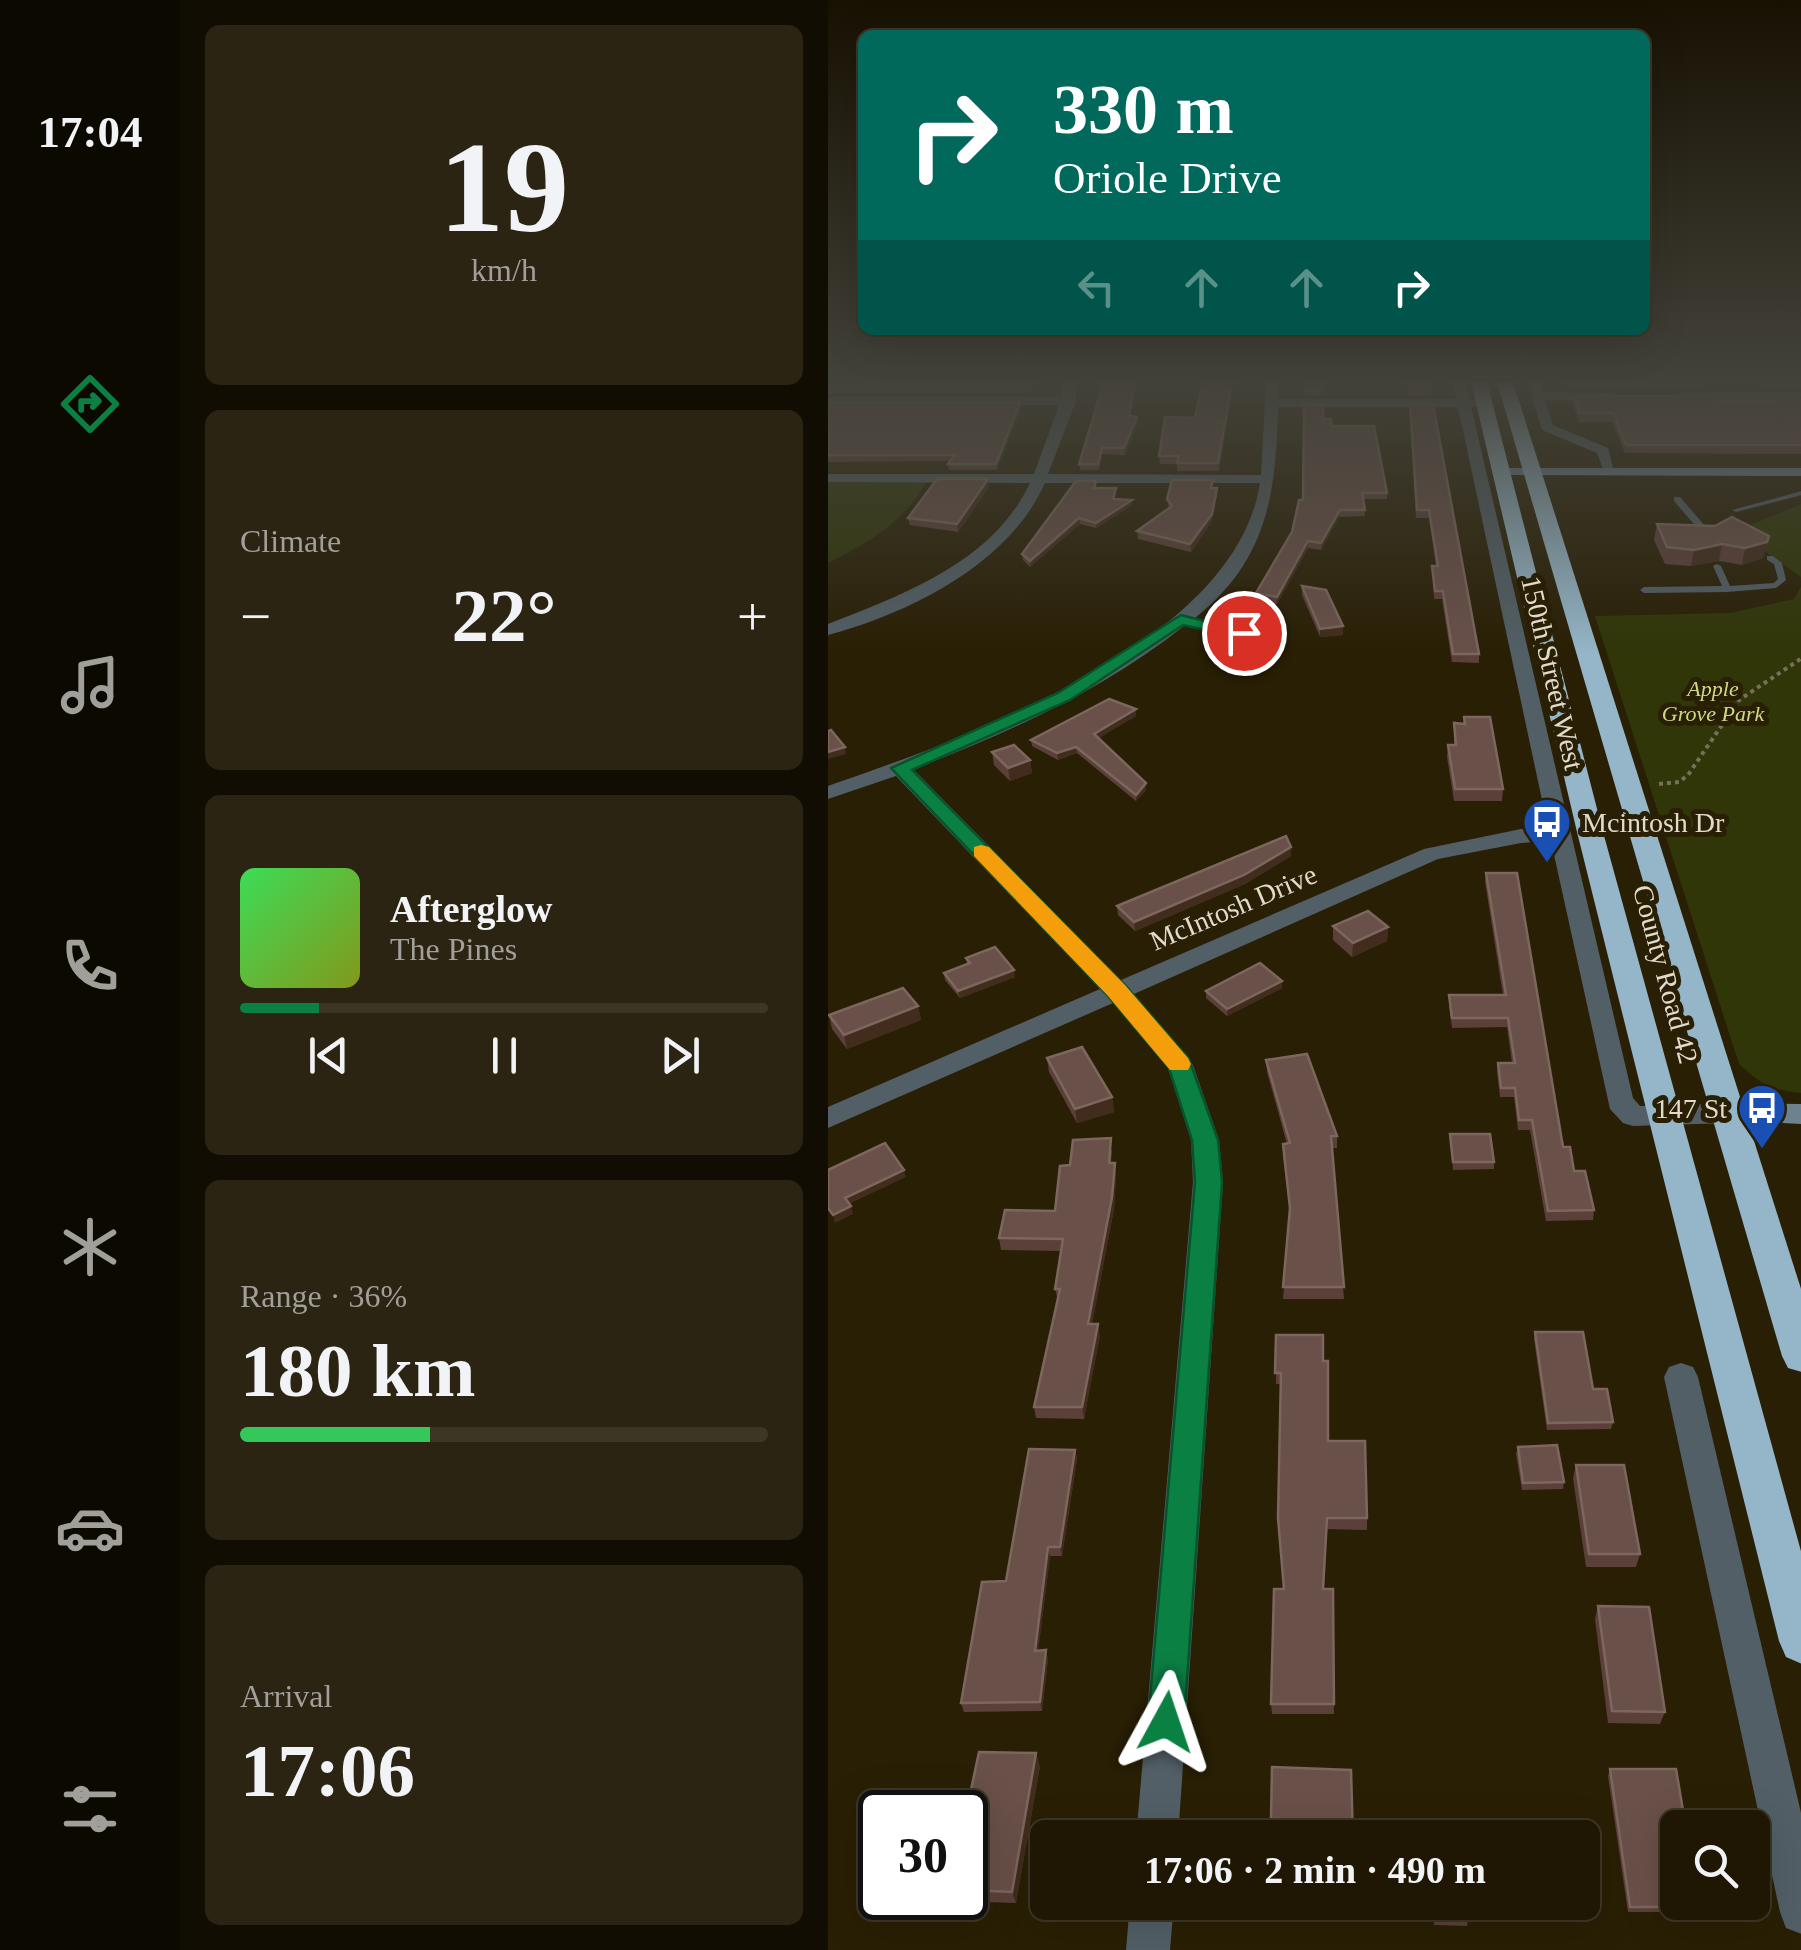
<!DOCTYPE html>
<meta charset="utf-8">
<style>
:root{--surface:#1f1703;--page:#2c2412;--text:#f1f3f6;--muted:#a19f9a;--line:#3c3625;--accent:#0b8043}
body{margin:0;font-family:"Times New Roman",serif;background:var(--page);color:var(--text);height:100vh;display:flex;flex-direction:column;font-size:38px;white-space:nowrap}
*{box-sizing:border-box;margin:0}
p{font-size:32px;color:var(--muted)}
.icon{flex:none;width:55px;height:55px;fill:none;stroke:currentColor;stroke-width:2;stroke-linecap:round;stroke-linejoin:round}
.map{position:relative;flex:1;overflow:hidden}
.side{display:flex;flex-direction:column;gap:25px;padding:25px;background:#110d02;width:648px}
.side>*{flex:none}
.banner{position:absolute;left:30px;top:30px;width:792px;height:305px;border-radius:15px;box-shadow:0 10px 40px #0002,0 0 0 2px var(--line);background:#00695c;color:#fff;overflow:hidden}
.buttons{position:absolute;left:832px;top:1810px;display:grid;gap:20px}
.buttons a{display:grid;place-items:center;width:110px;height:110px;border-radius:15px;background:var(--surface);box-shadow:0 10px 40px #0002,0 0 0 2px var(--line);font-size:50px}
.speed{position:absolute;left:30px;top:1790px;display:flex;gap:20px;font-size:50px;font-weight:700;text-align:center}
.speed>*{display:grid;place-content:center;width:130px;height:130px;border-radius:50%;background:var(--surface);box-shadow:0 10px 40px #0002,0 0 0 2px var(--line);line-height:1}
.speed .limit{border:5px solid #111;border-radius:15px;background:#fff;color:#111}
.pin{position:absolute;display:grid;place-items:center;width:85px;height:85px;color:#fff;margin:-42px;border:5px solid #fff;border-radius:50%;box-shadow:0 2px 10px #0007}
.me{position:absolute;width:110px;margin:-55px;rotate:5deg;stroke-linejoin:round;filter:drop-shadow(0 0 8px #0008)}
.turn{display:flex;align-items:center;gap:35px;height:210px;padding:0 30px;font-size:45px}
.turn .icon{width:130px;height:130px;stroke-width:2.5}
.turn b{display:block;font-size:70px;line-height:85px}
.lanes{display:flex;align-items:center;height:95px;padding:0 30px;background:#0003;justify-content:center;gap:50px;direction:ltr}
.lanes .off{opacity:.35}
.big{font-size:75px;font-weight:800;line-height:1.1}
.side .tile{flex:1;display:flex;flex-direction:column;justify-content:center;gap:15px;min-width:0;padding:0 35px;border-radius:15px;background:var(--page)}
.side .dial{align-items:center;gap:0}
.dial b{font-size:130px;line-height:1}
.song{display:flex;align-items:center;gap:30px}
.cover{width:120px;height:120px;border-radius:15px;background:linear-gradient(135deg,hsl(130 70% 55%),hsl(70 70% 35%))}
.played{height:10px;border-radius:5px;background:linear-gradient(90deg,var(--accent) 15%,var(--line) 15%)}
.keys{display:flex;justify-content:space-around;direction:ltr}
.heat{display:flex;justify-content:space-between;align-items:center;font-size:55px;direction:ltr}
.charge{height:15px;border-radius:8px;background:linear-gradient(90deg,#34c759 36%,var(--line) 0)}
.trip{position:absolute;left:202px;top:1820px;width:570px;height:100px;border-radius:15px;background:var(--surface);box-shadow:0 10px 40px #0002,0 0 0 2px var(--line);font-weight:800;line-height:100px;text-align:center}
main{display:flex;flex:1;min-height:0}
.tabs{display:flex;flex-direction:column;width:180px;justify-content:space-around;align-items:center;background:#0c0901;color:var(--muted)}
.tabs .icon{width:70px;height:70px}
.tabs .current{color:var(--accent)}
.tabs b{font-size:45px;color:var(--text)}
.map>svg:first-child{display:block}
.green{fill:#303607}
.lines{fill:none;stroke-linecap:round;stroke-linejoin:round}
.path{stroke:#776f59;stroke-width:4;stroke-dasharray:4 4;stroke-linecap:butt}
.lane{fill:#525f66;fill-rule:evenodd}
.street{fill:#525f66;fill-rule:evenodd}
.secondary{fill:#6d828e;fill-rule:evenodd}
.highway{fill:#95b6c8;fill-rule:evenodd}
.wall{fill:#5b4039}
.shaded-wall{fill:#412c1d}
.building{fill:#695049;stroke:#7c665d;stroke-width:2.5}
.route{fill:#0b8043;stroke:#07532c;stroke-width:2.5}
.slow{fill:#f59e0b}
.labels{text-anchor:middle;stroke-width:10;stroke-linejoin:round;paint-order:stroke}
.far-park-label{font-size:22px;font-style:italic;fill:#cedb82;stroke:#291f04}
.street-label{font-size:28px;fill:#e1dbcc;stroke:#291f04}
.poi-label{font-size:28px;fill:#e1dbcc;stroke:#291f04;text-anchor:start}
</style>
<main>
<nav class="tabs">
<b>17:04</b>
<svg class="icon current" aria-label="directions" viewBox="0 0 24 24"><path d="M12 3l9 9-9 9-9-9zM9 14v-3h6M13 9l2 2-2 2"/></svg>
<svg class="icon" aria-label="music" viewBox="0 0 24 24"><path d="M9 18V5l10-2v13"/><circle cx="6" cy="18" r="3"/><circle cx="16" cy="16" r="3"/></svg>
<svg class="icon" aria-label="phone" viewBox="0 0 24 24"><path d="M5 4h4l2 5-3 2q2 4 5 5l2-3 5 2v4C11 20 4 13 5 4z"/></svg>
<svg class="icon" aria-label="climate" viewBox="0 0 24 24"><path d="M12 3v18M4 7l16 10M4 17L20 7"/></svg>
<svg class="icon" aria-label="car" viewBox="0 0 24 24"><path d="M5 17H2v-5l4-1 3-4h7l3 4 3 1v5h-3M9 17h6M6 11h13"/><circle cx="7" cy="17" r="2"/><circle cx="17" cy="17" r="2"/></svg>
<svg class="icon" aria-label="filters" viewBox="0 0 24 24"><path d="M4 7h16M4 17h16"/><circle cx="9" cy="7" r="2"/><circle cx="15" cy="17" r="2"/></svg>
</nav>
<section class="side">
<div class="tile dial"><b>19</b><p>km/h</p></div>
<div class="tile"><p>Climate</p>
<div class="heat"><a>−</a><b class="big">22°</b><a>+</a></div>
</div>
<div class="tile">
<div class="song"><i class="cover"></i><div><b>Afterglow</b><p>The Pines</p></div></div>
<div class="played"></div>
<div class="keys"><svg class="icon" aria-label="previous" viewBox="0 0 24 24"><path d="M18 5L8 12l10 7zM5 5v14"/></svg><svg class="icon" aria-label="pause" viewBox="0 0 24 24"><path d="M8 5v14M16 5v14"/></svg><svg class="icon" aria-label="next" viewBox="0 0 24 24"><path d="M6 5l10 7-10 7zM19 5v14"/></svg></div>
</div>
<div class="tile"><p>Range · 36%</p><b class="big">180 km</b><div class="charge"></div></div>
<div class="tile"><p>Arrival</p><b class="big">17:06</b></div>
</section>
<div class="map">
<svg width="974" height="1950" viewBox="0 0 974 1950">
<rect width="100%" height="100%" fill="#291f04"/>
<g class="green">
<path d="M0,481H99C76,522 42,542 0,563Z"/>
<polygon points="973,504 973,577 909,531"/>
<path d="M973,587L974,1093C945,1091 931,1083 911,1064L767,616L902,613L966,599Z"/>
</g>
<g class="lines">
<polyline class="path" points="831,784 851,782 860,775 911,700 974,658"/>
<g class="lane">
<polygon points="974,491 974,495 908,512 904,510"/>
<polygon points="846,497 852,497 884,534 884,538 878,538 846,501"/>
<polygon points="939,556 945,556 954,563 958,580 948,588 899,592 816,593 812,590 816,587 894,586 885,566 889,564 893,566 902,586 946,583 950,579 946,564 939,560"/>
</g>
<g class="street">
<path d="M236,382H248V401L220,474L433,475L438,382H450V399H628L625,382H638L641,399L657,400V406L643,407L805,1098L812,1106L901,1103L911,1106L915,1113L911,1120L901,1123L805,1126L795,1123L782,1109L723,841L693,843L610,859L306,994L365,1065L391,1140L395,1182L350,1838H308L365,1182L363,1140L340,1068L285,1003L0,1128V1107L272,989L68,776L0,799V786C135,739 407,645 432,483H217C181,564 82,613 0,635V624C76,594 165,562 202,483L0,482V474H206L231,405H0V397H233ZM450,407H630L720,828L693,829L596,849L293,980L85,769C181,733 275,690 356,626L421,637V629L367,618C440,560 448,493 450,407Z"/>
<polygon points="699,382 712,382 715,392 784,393 786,396 779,400 717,400 725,425 780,448 787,475 777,475 769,453 714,430"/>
<polygon points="854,392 974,392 974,400 849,399 847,396"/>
<polygon points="853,1363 865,1367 870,1377 974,1817 974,1934 958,1928 952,1912 836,1377 841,1367"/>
<polygon points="302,1902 346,1902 342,1950 298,1950"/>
</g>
<g class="secondary">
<polygon points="675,468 974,468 974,476 670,475 670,469"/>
<polygon points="901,1103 974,1104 974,1124 891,1120 887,1113 891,1106"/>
</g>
<g class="highway">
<polygon points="643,382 659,382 775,832 974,1555 974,1664 958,1657 951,1641 749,832"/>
<polygon points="669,382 685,382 974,1292 974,1372 960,1368 954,1356"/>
</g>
</g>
<g class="wall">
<polygon points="0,382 207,382 201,393 0,394"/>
<polygon points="372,382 406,382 391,471 349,471 349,464 332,464 331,456 367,418 374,384 372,384"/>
<rect x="477" y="382" width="17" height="13"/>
<polygon points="578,382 602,382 602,395 580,395"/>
<polygon points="737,382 874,382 873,388 739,388"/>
<polygon points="928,382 974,382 974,388 932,388"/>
<polygon points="974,395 974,454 797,453 784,422 751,422 745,404 746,396 888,401 945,401 946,396"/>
<polygon points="0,403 193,409 169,470 121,470 120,464 122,461 0,462"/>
<polygon points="582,411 651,654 651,663 624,662 614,599 606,599 604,566 608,566 601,518 588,518"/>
<polygon points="303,416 310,423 297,455 274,454 271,470 252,470 251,464"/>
<polygon points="495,419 503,426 559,493 559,499 535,499 537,516 511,517 493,550 480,548 449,604 429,600 428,593 464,532 475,500"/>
<polygon points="161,487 130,532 82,525 80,518"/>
<polygon points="268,488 288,488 287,499 304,500 304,505 268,528 252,524 202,567 195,560 194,554"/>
<polygon points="385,488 389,495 384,521 363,552 310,539 309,531 341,508 339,499"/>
<polygon points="829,524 941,536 935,558 914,565 891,561 863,566 837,564 826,540"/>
<polygon points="474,586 515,635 492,637 474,595"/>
<polygon points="308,709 308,716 270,738 318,790 308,801 249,753 230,760 204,746 203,740"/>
<polygon points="636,717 675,789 674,801 626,801 619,757 620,745 626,745 626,723 635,724"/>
<polygon points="164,752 202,760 204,773 182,781 166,765"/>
<polygon points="463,847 463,856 417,884 307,931 290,915 289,906"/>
<polygon points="658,873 735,1147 766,1210 765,1220 718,1221 702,1130 690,1130 686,1097 672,1097 669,1072 670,1063 684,1063 679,1027 624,1028 621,1005 621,995 675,995 657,882"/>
<polygon points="505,926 560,927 559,941 524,957 505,940"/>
<polygon points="138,958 187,977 132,998 117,980 116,973 139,964"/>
<polygon points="454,988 399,1016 378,998 378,991"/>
<polygon points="90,1006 93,1020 19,1049 4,1029 1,1015"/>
<polygon points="219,1058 284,1097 286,1112 249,1123 221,1072"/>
<polygon points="438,1060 509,1136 509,1148 504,1148 516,1299 455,1299 462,1213 455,1156 455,1144 459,1144 439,1072"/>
<polygon points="622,1134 666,1162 666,1169 625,1170"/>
<polygon points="284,1150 283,1163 288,1174 286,1209 264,1324 272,1335 256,1419 208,1418 206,1407 230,1301 227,1289 233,1251 173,1250 171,1238 227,1211 242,1165"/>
<polygon points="707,1332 765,1389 785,1422 783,1429 719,1430 706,1339"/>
<polygon points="448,1335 495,1361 500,1441 539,1518 539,1530 499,1529 496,1589 505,1589 506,1714 444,1714 443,1704 455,1589 453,1384 448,1384"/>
<polygon points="690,1447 736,1482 735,1489 694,1490 688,1454"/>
<polygon points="247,1450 249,1459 234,1556 222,1556 210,1651 220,1659 214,1711 136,1712 133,1703 178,1581"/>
<polygon points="748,1465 812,1554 808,1567 758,1567 745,1478"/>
<polygon points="770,1606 837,1712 832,1724 780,1723 767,1619"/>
<polygon points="212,1766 188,1903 126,1901 124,1898 138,1898 138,1813"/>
<polygon points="444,1767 453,1825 443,1825"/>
<polygon points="782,1769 873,1907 870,1912 800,1912 780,1776"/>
<polygon points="458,1902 526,1902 526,1913 459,1914"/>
<polygon points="606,1902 640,1920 639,1926 606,1925"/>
</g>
<g class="shaded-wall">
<polygon points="404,382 406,382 391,471 390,463"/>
<polygon points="192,403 193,409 169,470 168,464"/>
<polygon points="309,417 310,423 297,455 296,448"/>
<polygon points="160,479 161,487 130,532 129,524"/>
<polygon points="389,488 389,495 384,521 363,552 362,544"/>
<polygon points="304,500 304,505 268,528 268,523"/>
<polygon points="512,510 511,517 493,550 493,543"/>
<polygon points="251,518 252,524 202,567 202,561"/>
<polygon points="941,536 935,558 914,565 917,548"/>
<polygon points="480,541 480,548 449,604 449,597"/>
<polygon points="894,544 891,561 863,566 866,550"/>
<polygon points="515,626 515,635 492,637 492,629"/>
<polygon points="308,709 308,716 266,741 266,734"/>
<polygon points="17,747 18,754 0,759 0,752"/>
<polygon points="248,747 249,753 230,760 229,753"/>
<polygon points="202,760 204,773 182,781 180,768"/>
<polygon points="318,783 318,790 308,801 308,795"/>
<polygon points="463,847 463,856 417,884 307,931 306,922"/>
<polygon points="560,927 559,941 524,957 525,943"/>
<polygon points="186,970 187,977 132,998 130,991"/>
<polygon points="454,981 454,988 399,1016 399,1009"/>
<polygon points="90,1006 93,1020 19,1049 16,1035"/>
<polygon points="284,1097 286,1112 249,1123 247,1109"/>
<polygon points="287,1163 288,1174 286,1209 262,1335 260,1324"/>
<polygon points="76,1170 78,1177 19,1205 17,1198"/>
<polygon points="23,1206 25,1214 7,1223 5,1215"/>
<polygon points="270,1324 272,1335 256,1419 254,1407"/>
<polygon points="247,1450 249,1459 234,1556 232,1547"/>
<polygon points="220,1547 222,1556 209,1660 207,1651"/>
<polygon points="218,1650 220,1659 214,1711 212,1702"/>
<polygon points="208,1753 212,1766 188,1903 184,1892"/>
</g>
<g class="building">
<polygon points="0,382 203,382 200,387 0,388"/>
<polygon points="276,382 307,382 301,416 309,417 296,448 274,448 270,464 251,464"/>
<polygon points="375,382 404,382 390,463 349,463 351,456 331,456 337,417 367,418"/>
<rect x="477" y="382" width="17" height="8"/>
<polygon points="580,382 602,382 603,387 580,387"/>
<polygon points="974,395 974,445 798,445 785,413 752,413 746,396 884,396 888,401 950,401 946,396"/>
<polygon points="0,403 192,403 168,464 120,464 127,455 0,455"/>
<polygon points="582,404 605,404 651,654 625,654 615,591 607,591 604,566 610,566 601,510 589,510"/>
<polygon points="476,405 495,405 495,419 503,419 503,426 546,426 559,493 534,493 537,510 512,510 493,543 480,541 449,597 428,593 464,532 471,500 475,500"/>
<polygon points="109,479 160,479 129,524 80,518"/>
<polygon points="344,480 385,480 383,488 389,488 384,514 362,544 309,531 344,506 339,499"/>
<polygon points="248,481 268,481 266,488 288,488 285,499 304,500 268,523 251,518 202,561 194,554"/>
<polygon points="904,517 941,536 939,542 917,548 894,544 866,550 839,547 829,524 887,526"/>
<polygon points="474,586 498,590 515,626 492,629"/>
<polygon points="281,699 308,709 266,734 318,783 308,795 248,747 229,753 203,740"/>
<polygon points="636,717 662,717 675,789 627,789 620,745 628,745 626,723 637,724"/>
<polygon points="3,730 17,747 0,752 0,731"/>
<polygon points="186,745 202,760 180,768 164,752"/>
<polygon points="458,836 463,847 416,875 306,922 289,906"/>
<polygon points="658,873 689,873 735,1147 742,1147 746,1171 757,1171 766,1210 720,1211 704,1120 691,1120 687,1088 673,1088 670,1063 687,1063 680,1018 624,1018 621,995 678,995"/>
<polygon points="540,911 560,927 525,943 505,926"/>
<polygon points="167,947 186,970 130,991 116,973 142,963 138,958"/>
<polygon points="432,963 454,981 399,1009 378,991"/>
<polygon points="75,988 90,1006 16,1035 1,1015"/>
<polygon points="254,1047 284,1097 247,1109 219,1058"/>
<polygon points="479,1054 509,1136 503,1136 516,1287 455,1287 462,1208 455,1144 462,1143 438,1060"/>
<polygon points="622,1134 662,1134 666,1162 625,1162"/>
<polygon points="283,1138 281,1163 287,1163 284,1197 260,1324 270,1324 254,1407 206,1407 232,1289 227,1289 235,1239 171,1238 177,1210 227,1211 232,1166 242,1165 245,1140"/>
<polygon points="57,1143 76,1170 17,1198 23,1206 5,1215 0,1208 0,1170"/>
<polygon points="707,1332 755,1332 765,1389 779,1389 785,1422 720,1423"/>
<polygon points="448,1335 495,1335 495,1361 500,1361 500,1441 537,1441 539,1518 499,1518 495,1589 505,1589 506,1704 443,1704 446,1589 456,1589 450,1518 453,1373 447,1373"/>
<polygon points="729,1445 736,1482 695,1483 690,1447"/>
<polygon points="201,1449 247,1450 232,1547 220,1547 207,1651 218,1650 212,1702 133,1703 154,1582 178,1581"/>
<polygon points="748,1465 796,1465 812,1554 761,1554"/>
<polygon points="770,1606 821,1607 837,1712 784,1711"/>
<polygon points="151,1752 208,1753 184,1892 138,1890 138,1813"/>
<polygon points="444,1767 523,1770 525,1838 454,1838 453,1819 443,1819"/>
<polygon points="782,1769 848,1769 858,1828 850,1828 850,1902 872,1902 873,1907 802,1907"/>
<polygon points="458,1902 526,1902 527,1907 458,1908"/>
<polygon points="606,1902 639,1902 640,1920 607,1920"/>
</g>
<linearGradient id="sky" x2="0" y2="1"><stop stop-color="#171102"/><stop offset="0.58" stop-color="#43423a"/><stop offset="1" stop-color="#43423a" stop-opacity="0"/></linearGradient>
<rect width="974" height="655" fill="url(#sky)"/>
<polygon class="route" points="353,615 424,633 416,638 355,625 242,700 84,770 297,985 361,1059 390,1140 394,1182 356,1722 351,1735 338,1740 325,1735 320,1722 367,1182 364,1140 341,1068 280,996 63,768 230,693"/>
<polygon class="slow" points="153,845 161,847 297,985 360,1058 363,1064 360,1070 342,1070 280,996 146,856 146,847"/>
<defs>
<g id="bus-pin" transform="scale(2.5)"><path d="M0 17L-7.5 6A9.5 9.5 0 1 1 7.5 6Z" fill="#1a4fb4" stroke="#291f04"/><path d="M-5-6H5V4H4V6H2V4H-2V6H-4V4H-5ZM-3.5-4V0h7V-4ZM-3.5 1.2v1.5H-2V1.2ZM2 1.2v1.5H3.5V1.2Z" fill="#fff"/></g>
</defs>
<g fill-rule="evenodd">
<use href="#bus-pin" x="719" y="822"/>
<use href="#bus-pin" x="934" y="1108"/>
</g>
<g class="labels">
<g class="far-park-label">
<text x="885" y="696">Apple<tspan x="885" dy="25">Grove Park</tspan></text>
</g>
<g class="street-label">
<text transform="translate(725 673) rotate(77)" y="10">150th Street West</text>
<text transform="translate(405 907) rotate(-23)" y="10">McIntosh Drive</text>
<text transform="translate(838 974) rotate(75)" y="10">County Road 42</text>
</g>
<g class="poi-label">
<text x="754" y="832">Mcintosh Dr</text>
<text x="899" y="1118" text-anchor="end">147 St</text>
</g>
</g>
</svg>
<div class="buttons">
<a><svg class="icon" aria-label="search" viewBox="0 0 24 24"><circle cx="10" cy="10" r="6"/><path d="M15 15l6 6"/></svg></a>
</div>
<div class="speed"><div class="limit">30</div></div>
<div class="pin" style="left:416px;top:633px;background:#d93025"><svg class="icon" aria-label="arrive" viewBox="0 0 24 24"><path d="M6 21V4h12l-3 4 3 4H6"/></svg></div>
<svg class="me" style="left:338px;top:1722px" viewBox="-20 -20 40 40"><path d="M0-17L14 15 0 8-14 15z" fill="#0b8043" stroke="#fff" stroke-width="4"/></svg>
<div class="trip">17:06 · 2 min · 490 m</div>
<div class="banner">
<div class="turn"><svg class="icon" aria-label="right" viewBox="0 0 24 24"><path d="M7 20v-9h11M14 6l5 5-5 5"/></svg><div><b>330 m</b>Oriole Drive</div></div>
<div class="lanes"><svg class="icon off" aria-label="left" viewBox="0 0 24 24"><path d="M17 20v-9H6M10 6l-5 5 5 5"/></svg><svg class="icon off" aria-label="ahead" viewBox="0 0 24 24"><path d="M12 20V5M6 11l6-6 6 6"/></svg><svg class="icon off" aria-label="ahead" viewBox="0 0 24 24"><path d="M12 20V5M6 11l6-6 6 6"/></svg><svg class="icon" aria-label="right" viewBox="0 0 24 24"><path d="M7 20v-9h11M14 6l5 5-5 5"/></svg></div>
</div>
</div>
</main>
